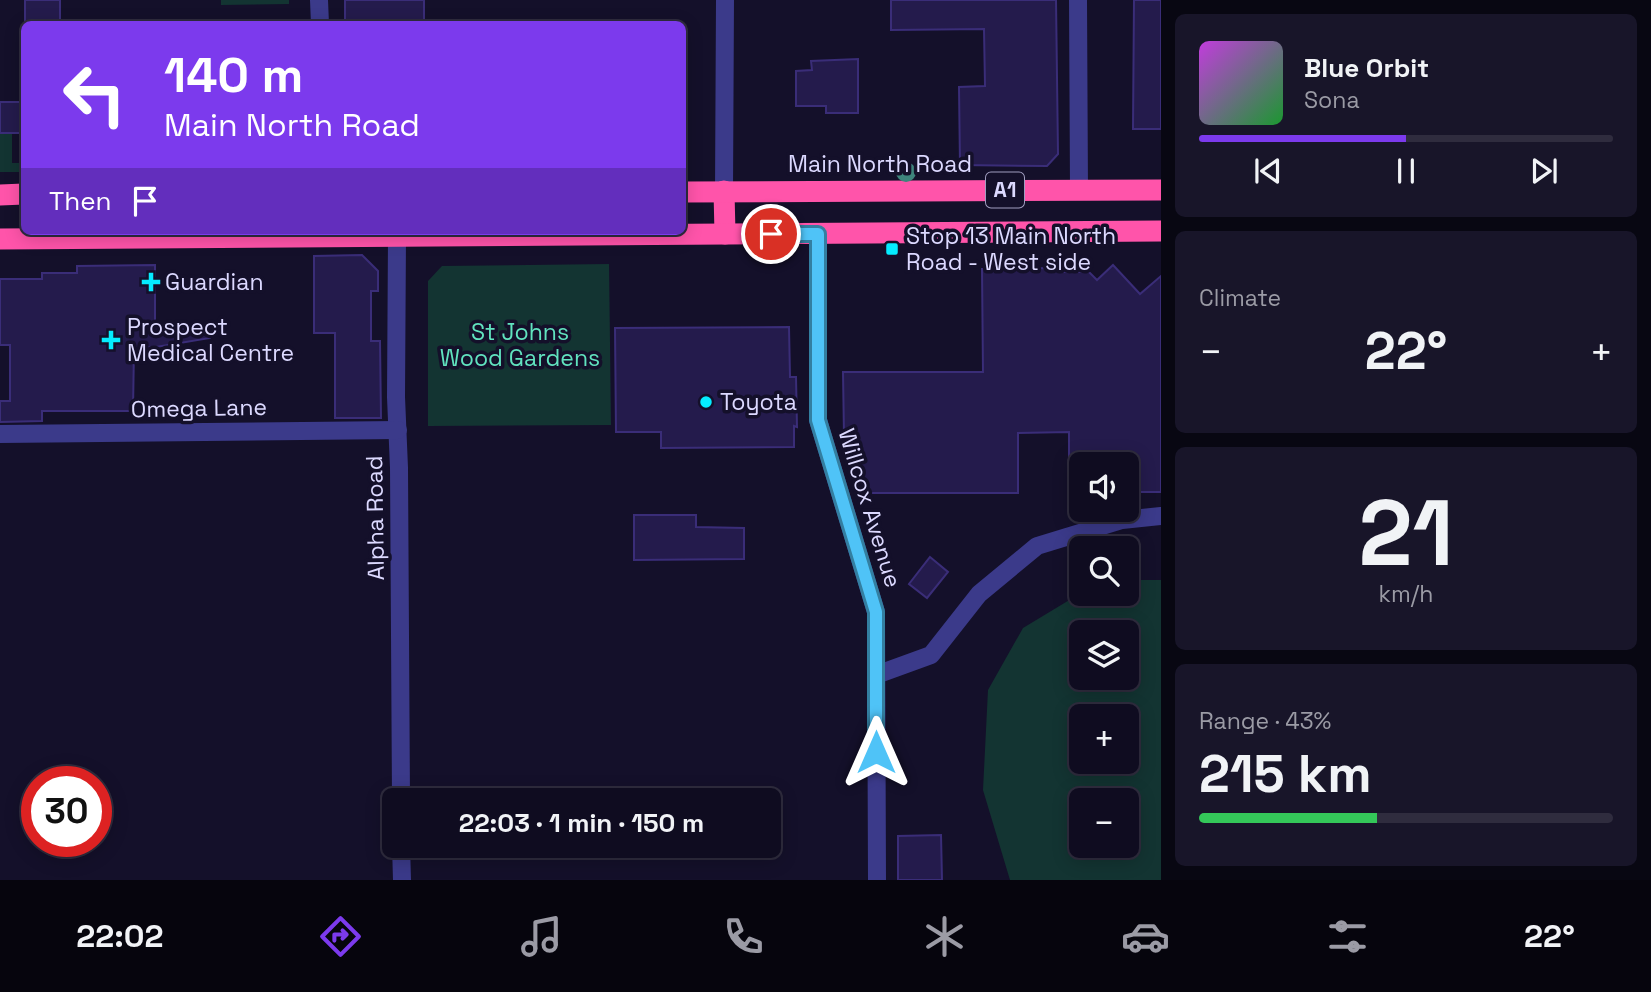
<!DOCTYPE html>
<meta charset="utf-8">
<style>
:root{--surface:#0f0c20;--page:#181529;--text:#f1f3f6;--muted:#9b9ba5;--line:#2f2c3e;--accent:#7c3aed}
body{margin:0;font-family:"Space Grotesk",sans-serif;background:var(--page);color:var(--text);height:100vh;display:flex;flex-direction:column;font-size:26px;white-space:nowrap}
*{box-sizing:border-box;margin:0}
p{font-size:23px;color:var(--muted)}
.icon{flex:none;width:38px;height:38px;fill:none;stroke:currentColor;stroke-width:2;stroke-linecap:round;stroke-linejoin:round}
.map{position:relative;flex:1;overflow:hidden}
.panel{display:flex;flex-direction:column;gap:14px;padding:14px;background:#080712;width:490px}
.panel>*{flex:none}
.banner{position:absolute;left:21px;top:21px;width:665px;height:214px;border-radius:10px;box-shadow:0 4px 18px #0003,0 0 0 2px var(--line);background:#7c3aed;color:#fff;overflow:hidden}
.controls{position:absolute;left:1069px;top:452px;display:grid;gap:14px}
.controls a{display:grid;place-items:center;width:70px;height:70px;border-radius:10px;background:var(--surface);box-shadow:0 4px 18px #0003,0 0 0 2px var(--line);font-size:35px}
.speed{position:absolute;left:21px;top:766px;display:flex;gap:14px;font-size:35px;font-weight:700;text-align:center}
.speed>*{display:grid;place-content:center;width:91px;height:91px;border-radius:50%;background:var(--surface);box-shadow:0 4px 18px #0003,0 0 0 2px var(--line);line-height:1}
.speed .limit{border:10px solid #d22;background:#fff;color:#111}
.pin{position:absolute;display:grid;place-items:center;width:60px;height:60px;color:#fff;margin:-30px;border:4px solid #fff;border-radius:50%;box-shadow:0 2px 7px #0007}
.me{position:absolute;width:77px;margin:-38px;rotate:0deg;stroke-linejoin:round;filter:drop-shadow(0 0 5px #0008)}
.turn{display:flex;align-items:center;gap:24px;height:147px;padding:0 28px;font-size:32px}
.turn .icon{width:91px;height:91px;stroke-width:2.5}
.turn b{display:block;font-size:49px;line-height:60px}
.then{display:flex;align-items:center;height:66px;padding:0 28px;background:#0003;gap:14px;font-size:26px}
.big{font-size:52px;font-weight:700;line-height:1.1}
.panel .card{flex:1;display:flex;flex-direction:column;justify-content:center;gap:10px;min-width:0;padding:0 24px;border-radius:10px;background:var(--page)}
.panel .dial{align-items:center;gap:0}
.dial b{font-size:91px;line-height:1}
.song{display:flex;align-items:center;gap:21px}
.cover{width:84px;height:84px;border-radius:10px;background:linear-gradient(135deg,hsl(290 70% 55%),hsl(130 70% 35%))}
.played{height:7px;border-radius:4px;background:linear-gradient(90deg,var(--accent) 50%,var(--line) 50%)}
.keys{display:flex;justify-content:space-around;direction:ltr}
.heat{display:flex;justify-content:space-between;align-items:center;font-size:38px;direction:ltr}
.charge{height:10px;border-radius:5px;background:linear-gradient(90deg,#34c759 43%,var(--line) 0)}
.trip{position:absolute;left:382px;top:788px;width:399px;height:70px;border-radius:10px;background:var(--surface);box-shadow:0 4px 18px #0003,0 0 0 2px var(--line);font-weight:700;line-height:70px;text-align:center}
.tabs{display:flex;height:112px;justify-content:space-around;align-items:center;background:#06050d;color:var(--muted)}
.tabs .icon{width:49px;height:49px}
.tabs .active{color:var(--accent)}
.tabs b{font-size:32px;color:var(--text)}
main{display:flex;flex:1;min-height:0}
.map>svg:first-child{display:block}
.green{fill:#133432;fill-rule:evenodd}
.building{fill:#241b4c;stroke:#3a2d78;stroke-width:2}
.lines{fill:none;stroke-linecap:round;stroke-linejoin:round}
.minor{stroke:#3b3a8a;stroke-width:18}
.highway{stroke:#ff54aa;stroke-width:21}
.tree{fill:#3e847c}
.route-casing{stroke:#337fa1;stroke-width:18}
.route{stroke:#4fc3f7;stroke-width:12}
.poi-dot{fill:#05ecff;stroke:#14102a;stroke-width:2.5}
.labels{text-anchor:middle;stroke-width:7;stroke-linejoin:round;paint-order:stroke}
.shield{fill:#14102a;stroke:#a09dbf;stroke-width:2}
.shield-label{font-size:21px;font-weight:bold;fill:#dcd9ff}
.street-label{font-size:23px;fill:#dcd9ff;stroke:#14102a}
.poi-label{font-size:23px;fill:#dcd9ff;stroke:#14102a;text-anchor:start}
.park-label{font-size:23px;fill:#61e3bf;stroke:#14102a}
</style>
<main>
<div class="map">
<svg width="1161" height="880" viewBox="0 0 1161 880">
<rect width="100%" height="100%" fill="#14102a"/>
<g class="green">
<polygon points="221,0 289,0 289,4 221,5"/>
<polygon points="0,133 12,133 12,163 24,163 24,172 0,172"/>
<polygon points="609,264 611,425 428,426 428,281 442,266"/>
<path d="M1127,580H1161V880H1010L983,790L988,690L1023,628L1081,593H1127ZM1082,632H1127V677H1082ZM1082,716H1127V761H1082ZM1082,800H1127V845H1082Z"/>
</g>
<g class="building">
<rect x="25" y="0" width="35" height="24"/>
<rect x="345" y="0" width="79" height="24"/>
<polygon points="891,0 1056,0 1058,154 1047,166 960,165 959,87 985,86 984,29 891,30"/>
<polygon points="1134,0 1161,0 1161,129 1133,129"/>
<polygon points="858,59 858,113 826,113 826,106 796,106 796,71 812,70 811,61"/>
<rect x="0" y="102" width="24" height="31"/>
<polygon points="362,255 378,271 378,291 371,291 371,341 380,341 381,418 335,418 335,333 314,333 314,256"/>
<polygon points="155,265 155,325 210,333 210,338 156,347 134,347 133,411 42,411 42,421 0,422 0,401 10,401 10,345 0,345 0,279 42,279 42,273 77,273 77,266"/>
<polygon points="1113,265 1140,294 1161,276 1161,492 1127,492 1127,464 1069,464 1069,432 1018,433 1018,493 868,493 844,436 843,372 983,372 982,269 1060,268 1060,272 1089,272 1097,280"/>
<polygon points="789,327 790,377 796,377 797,427 794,426 794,447 661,448 661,432 616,432 615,328"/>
<polygon points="634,515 696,515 696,527 744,528 744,559 634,560"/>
<polygon points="930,557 948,572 927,598 909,584"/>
<polygon points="941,835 942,880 898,880 898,836"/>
</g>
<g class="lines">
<g class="minor">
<polyline points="319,0 320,24"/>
<polyline points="1078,0 1079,190"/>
<polyline points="724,191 725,0"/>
<polyline points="818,234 818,420 876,612 877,880"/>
<polyline points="397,236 396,397 399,468 401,800"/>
<polyline points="0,434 398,430"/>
<polyline points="876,675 931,655 979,594 1037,546 1122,520 1161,516"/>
<polyline points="401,845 402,880"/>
</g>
<g class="highway">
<polyline points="724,191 725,234"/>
<polyline points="682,192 1161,190"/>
<polyline points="0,195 24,194"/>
<polyline points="0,239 1161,231"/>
</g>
</g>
<circle class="tree" cx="906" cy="172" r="10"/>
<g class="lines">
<g class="route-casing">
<polyline id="route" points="771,234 818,234 818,420 876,612 876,752"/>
</g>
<use href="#route" class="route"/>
</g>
<g class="poi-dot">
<rect x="885" y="242" width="14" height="14" rx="3.5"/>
<path d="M147.5 271.5h7v7h7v7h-7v7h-7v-7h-7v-7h7z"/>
<path d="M107.5 329.5h7v7h7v7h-7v7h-7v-7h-7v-7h7z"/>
<circle cx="706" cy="402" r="7"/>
</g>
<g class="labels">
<rect class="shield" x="986" y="172.5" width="38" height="35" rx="5"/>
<g class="shield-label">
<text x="1005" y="197">A1</text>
</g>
<g class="street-label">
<text x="880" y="172">Main North Road</text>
<text transform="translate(199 408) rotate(-1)" y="8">Omega Lane</text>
<text transform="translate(870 508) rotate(73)" y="8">Willcox Avenue</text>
<text transform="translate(375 518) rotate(-91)" y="8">Alpha Road</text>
</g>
<g class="poi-label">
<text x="906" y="244">Stop 13 Main North<tspan x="906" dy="26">Road - West side</tspan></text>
<text x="165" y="290">Guardian</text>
<text x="127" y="335">Prospect<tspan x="127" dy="26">Medical Centre</tspan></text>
<text x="720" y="410">Toyota</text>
</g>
<g class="park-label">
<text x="520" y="340">St Johns<tspan x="520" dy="26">Wood Gardens</tspan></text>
</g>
</g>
</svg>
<div class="controls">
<a><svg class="icon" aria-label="sound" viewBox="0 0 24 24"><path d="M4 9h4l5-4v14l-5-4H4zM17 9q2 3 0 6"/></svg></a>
<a><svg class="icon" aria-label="search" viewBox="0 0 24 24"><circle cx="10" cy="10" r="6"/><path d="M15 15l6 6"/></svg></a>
<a><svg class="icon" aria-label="layers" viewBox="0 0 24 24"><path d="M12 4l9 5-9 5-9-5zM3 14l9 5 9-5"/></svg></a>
<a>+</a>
<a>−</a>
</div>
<div class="speed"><div class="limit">30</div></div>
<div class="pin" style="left:771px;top:234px;background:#d93025"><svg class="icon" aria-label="arrive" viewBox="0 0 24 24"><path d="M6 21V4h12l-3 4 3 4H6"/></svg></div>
<svg class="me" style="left:876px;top:752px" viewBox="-20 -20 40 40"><path d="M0-17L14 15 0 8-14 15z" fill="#4fc3f7" stroke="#fff" stroke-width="4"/></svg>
<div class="trip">22:03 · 1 min · 150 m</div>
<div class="banner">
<div class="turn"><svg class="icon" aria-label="left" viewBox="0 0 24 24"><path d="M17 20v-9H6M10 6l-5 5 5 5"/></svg><div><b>140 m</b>Main North Road</div></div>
<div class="then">Then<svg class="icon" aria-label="arrive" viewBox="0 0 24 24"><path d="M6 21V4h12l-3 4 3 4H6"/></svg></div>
</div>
</div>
<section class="panel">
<div class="card">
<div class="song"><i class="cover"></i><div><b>Blue Orbit</b><p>Sona</p></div></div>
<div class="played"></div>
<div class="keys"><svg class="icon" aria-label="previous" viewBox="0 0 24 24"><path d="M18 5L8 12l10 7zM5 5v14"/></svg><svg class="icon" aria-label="pause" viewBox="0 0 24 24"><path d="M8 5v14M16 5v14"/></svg><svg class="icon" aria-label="next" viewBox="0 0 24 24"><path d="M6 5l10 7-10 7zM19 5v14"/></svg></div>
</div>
<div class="card"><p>Climate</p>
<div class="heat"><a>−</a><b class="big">22°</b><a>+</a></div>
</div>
<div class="card dial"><b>21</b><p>km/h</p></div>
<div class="card"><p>Range · 43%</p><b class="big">215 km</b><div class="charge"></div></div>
</section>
</main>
<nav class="tabs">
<b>22:02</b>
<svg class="icon active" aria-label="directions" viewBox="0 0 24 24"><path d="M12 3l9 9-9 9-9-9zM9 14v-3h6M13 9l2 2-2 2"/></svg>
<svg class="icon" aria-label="music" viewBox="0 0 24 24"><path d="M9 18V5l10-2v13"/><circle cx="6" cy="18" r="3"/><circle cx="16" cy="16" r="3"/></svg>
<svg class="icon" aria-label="phone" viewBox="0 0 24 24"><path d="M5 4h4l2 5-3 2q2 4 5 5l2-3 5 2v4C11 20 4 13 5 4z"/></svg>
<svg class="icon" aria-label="climate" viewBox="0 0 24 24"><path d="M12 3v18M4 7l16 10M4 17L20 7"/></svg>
<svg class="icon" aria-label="car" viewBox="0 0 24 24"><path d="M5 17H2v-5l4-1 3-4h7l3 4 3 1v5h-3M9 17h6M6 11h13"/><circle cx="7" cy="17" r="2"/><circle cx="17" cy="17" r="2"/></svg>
<svg class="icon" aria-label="filters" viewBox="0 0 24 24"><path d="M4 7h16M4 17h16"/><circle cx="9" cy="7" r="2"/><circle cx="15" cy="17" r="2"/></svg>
<b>22°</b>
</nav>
